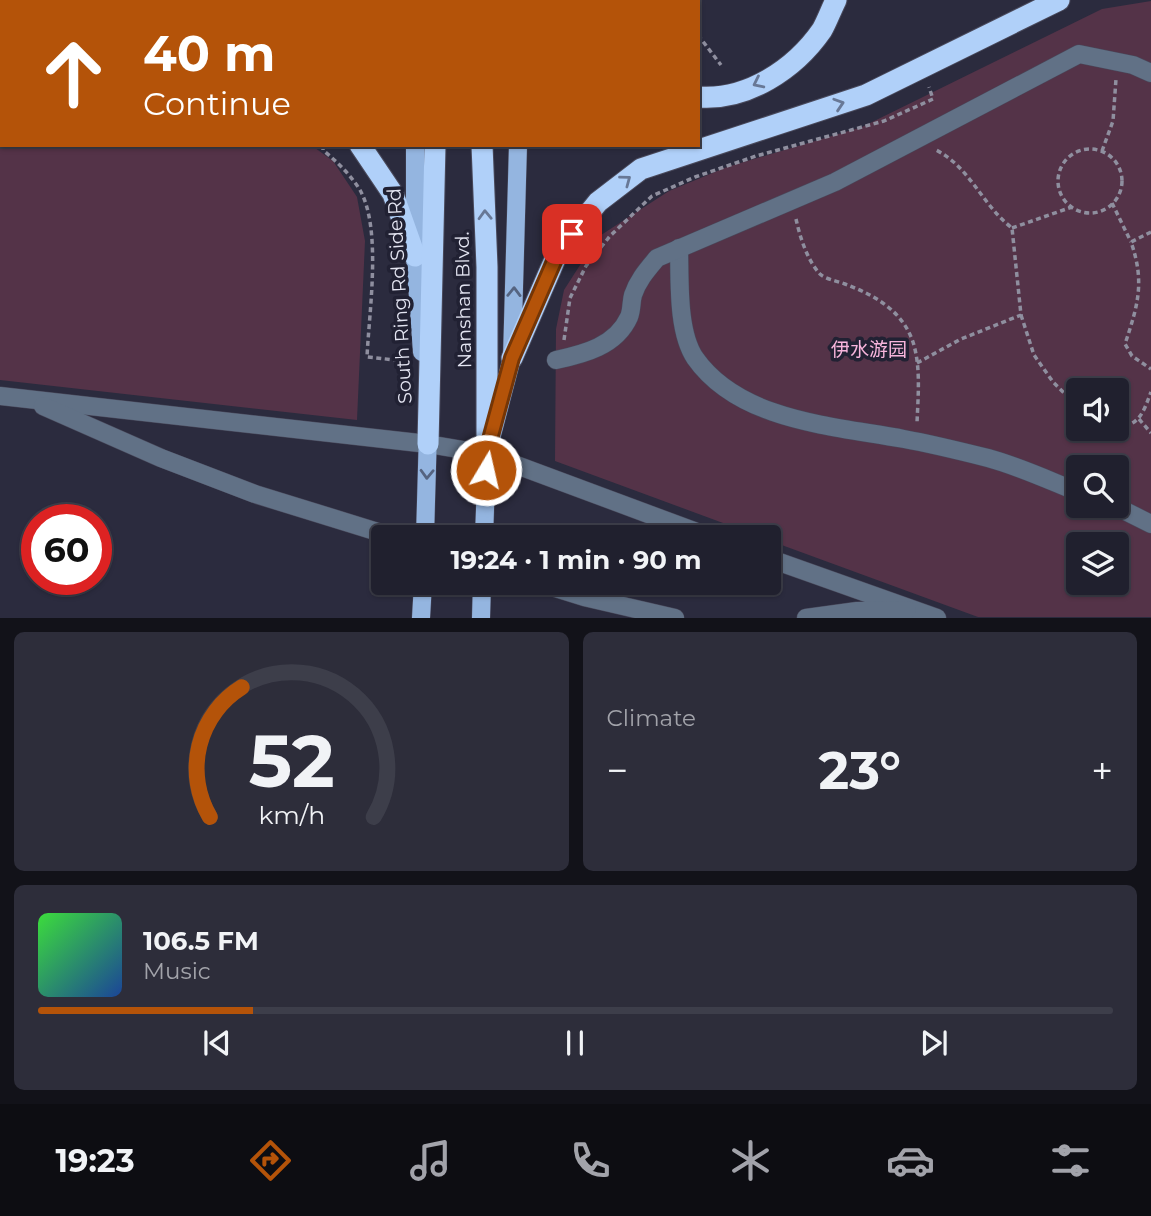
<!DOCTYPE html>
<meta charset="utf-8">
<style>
:root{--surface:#20202e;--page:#2d2d3a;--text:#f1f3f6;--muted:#a2a3aa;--line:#3d3e4a;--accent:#b45309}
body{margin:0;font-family:Montserrat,"Noto Sans SC",sans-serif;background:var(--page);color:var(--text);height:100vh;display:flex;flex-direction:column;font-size:26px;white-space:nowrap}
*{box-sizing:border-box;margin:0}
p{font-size:23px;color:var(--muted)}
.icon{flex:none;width:38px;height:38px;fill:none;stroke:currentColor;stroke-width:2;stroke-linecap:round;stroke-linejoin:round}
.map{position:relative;height:618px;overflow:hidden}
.panel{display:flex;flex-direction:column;gap:14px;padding:14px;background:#121219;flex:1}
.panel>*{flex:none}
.banner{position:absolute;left:0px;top:0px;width:700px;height:147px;box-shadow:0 2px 5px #0004,0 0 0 2px var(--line);background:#b45309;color:#fff;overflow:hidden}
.tools{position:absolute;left:1066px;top:378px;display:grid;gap:14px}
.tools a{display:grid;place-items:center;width:63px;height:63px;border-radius:7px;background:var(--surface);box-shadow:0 2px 5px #0004,0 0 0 2px var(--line);font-size:35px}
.speed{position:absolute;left:21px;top:504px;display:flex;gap:14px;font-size:35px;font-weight:700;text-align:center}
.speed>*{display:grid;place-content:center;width:91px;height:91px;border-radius:50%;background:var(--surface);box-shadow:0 2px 5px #0004,0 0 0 2px var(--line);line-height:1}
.speed .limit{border:10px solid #d22;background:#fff;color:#111}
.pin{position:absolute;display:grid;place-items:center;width:60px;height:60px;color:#fff;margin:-30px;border-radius:14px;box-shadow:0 4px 10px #0006}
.me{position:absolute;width:77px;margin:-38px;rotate:9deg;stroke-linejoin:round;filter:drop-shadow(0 0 5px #0008)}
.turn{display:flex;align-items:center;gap:24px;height:147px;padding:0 28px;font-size:32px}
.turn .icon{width:91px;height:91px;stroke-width:2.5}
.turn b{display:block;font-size:49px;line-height:60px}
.big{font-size:52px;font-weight:700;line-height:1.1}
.panel .card{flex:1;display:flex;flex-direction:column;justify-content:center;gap:10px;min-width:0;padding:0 24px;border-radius:10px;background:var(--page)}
.panel .dial{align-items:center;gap:0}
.dial svg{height:182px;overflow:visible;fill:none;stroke:var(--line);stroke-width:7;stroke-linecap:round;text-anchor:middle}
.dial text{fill:var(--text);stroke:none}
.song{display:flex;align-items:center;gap:21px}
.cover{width:84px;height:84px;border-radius:10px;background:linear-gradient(135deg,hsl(120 70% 55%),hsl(220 70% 35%))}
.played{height:7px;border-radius:4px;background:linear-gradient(90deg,var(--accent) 20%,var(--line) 20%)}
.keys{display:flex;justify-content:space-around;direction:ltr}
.heat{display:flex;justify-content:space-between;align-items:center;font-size:38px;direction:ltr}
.panel .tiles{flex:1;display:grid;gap:14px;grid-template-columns:1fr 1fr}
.card:last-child{grid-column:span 2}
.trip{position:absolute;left:371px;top:525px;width:410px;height:70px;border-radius:7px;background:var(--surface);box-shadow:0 2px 5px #0004,0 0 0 2px var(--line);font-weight:700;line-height:70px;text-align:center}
.menu{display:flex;height:112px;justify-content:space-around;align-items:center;background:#0d0d12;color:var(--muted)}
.menu .icon{width:49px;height:49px}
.menu .current{color:var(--accent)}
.menu b{font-size:32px;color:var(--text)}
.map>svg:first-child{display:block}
.green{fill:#543348;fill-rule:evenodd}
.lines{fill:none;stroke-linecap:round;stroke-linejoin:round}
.minor-casing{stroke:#49495b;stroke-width:19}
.major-casing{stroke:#49495b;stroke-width:19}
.highway-casing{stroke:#49495b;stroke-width:23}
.path{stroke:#8f8f9f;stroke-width:3.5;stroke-dasharray:5 3.5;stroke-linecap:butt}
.minor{stroke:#617186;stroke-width:18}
.major{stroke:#94b5e0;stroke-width:18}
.highway{stroke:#b0d0f9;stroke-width:21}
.oneway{stroke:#687896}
.oneway2{stroke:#556481}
.route-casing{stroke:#753606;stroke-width:18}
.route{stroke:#b45309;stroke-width:12}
.labels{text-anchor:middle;stroke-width:7;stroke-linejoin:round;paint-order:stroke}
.street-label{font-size:19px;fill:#e4e5f2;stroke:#212133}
.park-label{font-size:19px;fill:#f7b5dc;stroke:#212133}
</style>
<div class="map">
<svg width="1151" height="618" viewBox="0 0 1151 618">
<rect width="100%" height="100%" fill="#2b2b3e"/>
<g class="green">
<path d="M1151,1V617H978L768,540V537H761L555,461L556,329L564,290L598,237L669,191L727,167L862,127L1102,9ZM1078,390H1116V429H1078ZM1078,467H1116V506H1078ZM1078,544H1116V583H1078Z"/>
<polygon points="0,55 2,145 311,145 333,161 357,197 365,241 357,420 0,380"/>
</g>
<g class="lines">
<g class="minor-casing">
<g id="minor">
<path d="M679,248C680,280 677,331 695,358C740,422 836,426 904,439C932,444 960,451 988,458C1018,466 1048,480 1078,492"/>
<path d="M556,360C584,354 616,346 629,317C632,310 631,302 633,295C638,280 647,270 657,258L835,182L1079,54L1133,65L1151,73"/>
<polyline points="0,396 428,444 487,454 710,537"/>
<polyline points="43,406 161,458 255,494 394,537"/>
<polyline points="1115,506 1151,524"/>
<polyline points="768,558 937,618"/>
<polyline points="539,583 584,597 675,618"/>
<polyline points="806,618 857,611 907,610"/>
</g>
</g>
<g class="major-casing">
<g id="major">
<polyline points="406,0 406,2"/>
<polyline points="513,0 513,2"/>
<polyline points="415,145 415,256 422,352"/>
<polyline points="425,537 428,432"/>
<polyline points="484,537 487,454 512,358 518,145"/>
<polyline points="421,618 423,583"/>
<polyline points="481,618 482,583"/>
</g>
</g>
<g class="highway-casing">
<g id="highway">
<polyline points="78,0 80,2"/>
<polyline points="427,0 427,2"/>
<polyline points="477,0 477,2"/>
<polyline points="550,0 551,2"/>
<polyline points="276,2 278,0"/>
<polyline points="0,8 2,10"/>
<path d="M698,97C747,101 795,69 822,30C827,21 831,10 836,0"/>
<polyline points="360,145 393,194 415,256"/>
<polyline points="482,145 487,267 487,454"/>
<polyline points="512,358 559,250 598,202 641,169 866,95 1059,0"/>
<polyline points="428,444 435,145"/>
</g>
</g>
<g class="path">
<polyline points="323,0 323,2"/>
<polyline points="661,0 663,2"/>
<polyline points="698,35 721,65"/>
<path d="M323,145V150C337,162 350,174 360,190C382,229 369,312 367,357L405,361"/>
<circle cx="1090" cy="181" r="32"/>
<polyline points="1102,151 1113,121 1116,79"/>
<polyline points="1112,203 1131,242"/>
<path d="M796,219C800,237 807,260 820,274C825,279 837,281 845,284C874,295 902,310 913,342C921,367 918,397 917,423"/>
<polyline points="1012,228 1072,207"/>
<path d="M1151,232L1131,242C1145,282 1138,305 1125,344L1132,356L1151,369"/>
<polyline points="1021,315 1034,355 1053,382 1078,407"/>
<polyline points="564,340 570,298 586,266 610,236 652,196 695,177 756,156 884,121 933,99 929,87"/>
<path d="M917,363L961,339L1021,315L1012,228C982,205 970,167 936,150"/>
<polyline points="1139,419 1151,433"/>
<path d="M1116,427C1140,427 1144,410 1151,392"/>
</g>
<use href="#minor" class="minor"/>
<use href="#major" class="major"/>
<use href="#highway" class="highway"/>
</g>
<defs><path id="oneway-chevron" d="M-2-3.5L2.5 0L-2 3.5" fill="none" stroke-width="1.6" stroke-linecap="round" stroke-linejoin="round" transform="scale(1.75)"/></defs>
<g class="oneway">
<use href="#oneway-chevron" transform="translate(758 83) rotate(154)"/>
<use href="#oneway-chevron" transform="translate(839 104) rotate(-18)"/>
<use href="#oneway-chevron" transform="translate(626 180) rotate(-37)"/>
<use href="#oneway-chevron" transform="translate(485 215) rotate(-92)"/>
</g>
<g class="oneway2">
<use href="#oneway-chevron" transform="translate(514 292) rotate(-89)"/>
<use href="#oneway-chevron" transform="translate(427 474) rotate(92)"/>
</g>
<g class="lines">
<g class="route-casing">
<polyline id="route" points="486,470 486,454 512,358 559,250 572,234"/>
</g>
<use href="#route" class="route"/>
</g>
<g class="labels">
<g class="street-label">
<text transform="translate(399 296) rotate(-93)" y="7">South Ring Rd Side Rd</text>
<text transform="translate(463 300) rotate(-91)" y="7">Nanshan Blvd.</text>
</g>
<g class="park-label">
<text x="869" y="356">伊水游园</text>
</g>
</g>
</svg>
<div class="tools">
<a><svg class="icon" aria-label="sound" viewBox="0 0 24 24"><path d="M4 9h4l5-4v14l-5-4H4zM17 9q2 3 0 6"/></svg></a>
<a><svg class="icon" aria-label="search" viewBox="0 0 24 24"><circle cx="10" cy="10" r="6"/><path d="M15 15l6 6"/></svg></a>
<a><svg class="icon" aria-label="layers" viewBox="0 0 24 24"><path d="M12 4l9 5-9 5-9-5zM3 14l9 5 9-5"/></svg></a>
</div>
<div class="speed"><div class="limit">60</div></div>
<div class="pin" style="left:572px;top:234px;background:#d93025"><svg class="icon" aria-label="arrive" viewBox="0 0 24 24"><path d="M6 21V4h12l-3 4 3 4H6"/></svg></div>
<svg class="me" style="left:486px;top:470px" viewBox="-20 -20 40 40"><circle r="17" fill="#b45309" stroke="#fff" stroke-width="3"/><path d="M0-11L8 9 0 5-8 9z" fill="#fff"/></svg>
<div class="trip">19:24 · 1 min · 90 m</div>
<div class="banner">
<div class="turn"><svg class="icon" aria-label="ahead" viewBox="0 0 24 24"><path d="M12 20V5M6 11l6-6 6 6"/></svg><div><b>40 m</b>Continue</div></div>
</div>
</div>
<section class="panel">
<div class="tiles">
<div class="card dial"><svg viewBox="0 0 100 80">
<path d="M14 69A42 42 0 1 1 86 69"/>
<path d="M14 69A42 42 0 0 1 28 12" stroke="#b45309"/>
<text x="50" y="56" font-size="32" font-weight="700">52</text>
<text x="50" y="72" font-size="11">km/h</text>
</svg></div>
<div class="card"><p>Climate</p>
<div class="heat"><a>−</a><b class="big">23°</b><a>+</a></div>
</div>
<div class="card">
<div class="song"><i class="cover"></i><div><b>106.5 FM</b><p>Music</p></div></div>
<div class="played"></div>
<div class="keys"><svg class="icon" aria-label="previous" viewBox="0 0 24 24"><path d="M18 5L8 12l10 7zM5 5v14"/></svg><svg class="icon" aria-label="pause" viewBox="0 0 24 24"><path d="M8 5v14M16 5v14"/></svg><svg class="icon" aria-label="next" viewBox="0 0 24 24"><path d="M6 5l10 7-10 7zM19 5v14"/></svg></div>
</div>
</div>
</section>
<nav class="menu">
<b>19:23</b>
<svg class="icon current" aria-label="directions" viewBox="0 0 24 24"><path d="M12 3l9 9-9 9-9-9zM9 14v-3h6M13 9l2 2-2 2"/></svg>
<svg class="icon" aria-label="music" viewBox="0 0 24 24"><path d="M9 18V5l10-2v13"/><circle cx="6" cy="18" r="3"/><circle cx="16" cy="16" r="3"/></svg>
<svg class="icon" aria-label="phone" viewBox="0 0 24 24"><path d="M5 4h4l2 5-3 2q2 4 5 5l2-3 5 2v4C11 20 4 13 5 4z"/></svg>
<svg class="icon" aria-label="climate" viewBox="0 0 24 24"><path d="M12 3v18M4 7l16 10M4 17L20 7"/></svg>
<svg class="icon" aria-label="car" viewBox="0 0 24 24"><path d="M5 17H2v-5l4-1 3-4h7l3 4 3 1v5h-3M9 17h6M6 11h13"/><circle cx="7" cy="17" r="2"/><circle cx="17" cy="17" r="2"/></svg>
<svg class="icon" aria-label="filters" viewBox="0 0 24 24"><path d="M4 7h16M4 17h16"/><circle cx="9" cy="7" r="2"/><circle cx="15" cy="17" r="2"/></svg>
</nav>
